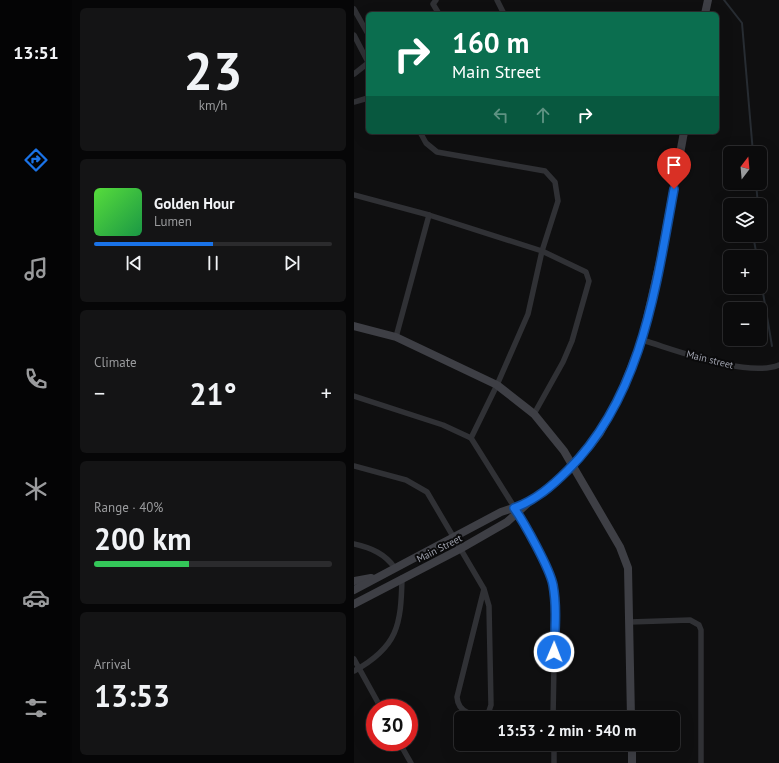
<!DOCTYPE html>
<meta charset="utf-8">
<style>
:root{--surface:#0b0b0c;--page:#141415;--text:#f1f3f6;--muted:#9a9b9d;--line:#2b2b2d;--accent:#1a73e8}
body{margin:0;font-family:"PT Sans",sans-serif;background:var(--page);color:var(--text);height:100vh;display:flex;flex-direction:column;font-size:15px;white-space:nowrap}
*{box-sizing:border-box;margin:0}
p{font-size:13px;color:var(--muted)}
.icon{flex:none;width:22px;height:22px;fill:none;stroke:currentColor;stroke-width:2;stroke-linecap:round;stroke-linejoin:round}
.map{position:relative;flex:1;overflow:hidden}
.drawer{display:flex;flex-direction:column;gap:8px;padding:8px;background:#060607;width:282px}
.drawer>*{flex:none}
.top-card{position:absolute;left:12px;top:12px;width:353px;height:122px;border-radius:6px;box-shadow:0 4px 16px #0002,0 0 0 1px var(--line);background:#0b6e4f;color:#fff;overflow:hidden}
.needle{width:26px;rotate:16deg}
.tools{position:absolute;left:369px;top:146px;display:grid;gap:8px}
.tools a{display:grid;place-items:center;width:44px;height:44px;border-radius:6px;background:var(--surface);box-shadow:0 4px 16px #0002,0 0 0 1px var(--line);font-size:20px}
.speed{position:absolute;left:12px;top:699px;display:flex;gap:8px;font-size:20px;font-weight:700;text-align:center}
.speed>*{display:grid;place-content:center;width:52px;height:52px;border-radius:50%;background:var(--surface);box-shadow:0 4px 16px #0002,0 0 0 1px var(--line);line-height:1}
.speed .limit{border:6px solid #d22;background:#fff;color:#111}
.pin{position:absolute;display:grid;place-items:center;width:34px;height:34px;color:#fff;margin:-41px -17px;border-radius:50% 50% 50% 0;rotate:-45deg;box-shadow:0 0 4px #0007}
.pin .icon{rotate:45deg}
.me{position:absolute;width:44px;margin:-22px;rotate:1deg;stroke-linejoin:round;filter:drop-shadow(0 0 3px #0008)}
.turn{display:flex;align-items:center;gap:14px;height:84px;padding:0 20px;font-size:18px}
.turn .icon{width:52px;height:52px;stroke-width:2.5}
.turn b{display:block;font-size:28px;line-height:34px}
.lanes{display:flex;align-items:center;height:38px;padding:0 20px;background:#0003;justify-content:center;gap:20px;direction:ltr}
.lanes .off{opacity:.35}
.big{font-size:30px;font-weight:600;line-height:1.1}
.drawer .card{flex:1;display:flex;flex-direction:column;justify-content:center;gap:6px;min-width:0;padding:0 14px;border-radius:6px;background:var(--page)}
.drawer .dial{align-items:center;gap:0}
.dial b{font-size:52px;line-height:1}
.song{display:flex;align-items:center;gap:12px}
.cover{width:48px;height:48px;border-radius:6px;background:linear-gradient(135deg,hsl(110 70% 55%),hsl(140 70% 35%))}
.played{height:4px;border-radius:2px;background:linear-gradient(90deg,var(--accent) 50%,var(--line) 50%)}
.keys{display:flex;justify-content:space-around;direction:ltr}
.heat{display:flex;justify-content:space-between;align-items:center;font-size:22px;direction:ltr}
.charge{height:6px;border-radius:3px;background:linear-gradient(90deg,#34c759 40%,var(--line) 0)}
.trip{position:absolute;left:100px;top:711px;width:226px;height:40px;border-radius:6px;background:var(--surface);box-shadow:0 4px 16px #0002,0 0 0 1px var(--line);font-weight:600;line-height:40px;text-align:center}
main{display:flex;flex:1;min-height:0}
.menu{display:flex;flex-direction:column;width:72px;justify-content:space-around;align-items:center;background:#040405;color:var(--muted)}
.menu .icon{width:28px;height:28px}
.menu .active{color:var(--accent)}
.menu b{font-size:18px;color:var(--text)}
.map>svg:first-child{display:block}
.lines{fill:none;stroke-linecap:round;stroke-linejoin:round}
.stream{stroke:#272c32;stroke-width:2}
.street{stroke:#303135;stroke-width:5.5}
.secondary{stroke:#3e3f45;stroke-width:8}
.route-casing{stroke:#114b97;stroke-width:10}
.route{stroke:#1a73e8;stroke-width:7}
.labels{text-anchor:middle;stroke-width:4;stroke-linejoin:round;paint-order:stroke}
.street-label{font-size:10px;fill:#a1a4b0;stroke:#0a0a0b}
</style>
<main>
<nav class="menu">
<b>13:51</b>
<svg class="icon active" aria-label="directions" viewBox="0 0 24 24"><path d="M12 3l9 9-9 9-9-9zM9 14v-3h6M13 9l2 2-2 2"/></svg>
<svg class="icon" aria-label="music" viewBox="0 0 24 24"><path d="M9 18V5l10-2v13"/><circle cx="6" cy="18" r="3"/><circle cx="16" cy="16" r="3"/></svg>
<svg class="icon" aria-label="phone" viewBox="0 0 24 24"><path d="M5 4h4l2 5-3 2q2 4 5 5l2-3 5 2v4C11 20 4 13 5 4z"/></svg>
<svg class="icon" aria-label="climate" viewBox="0 0 24 24"><path d="M12 3v18M4 7l16 10M4 17L20 7"/></svg>
<svg class="icon" aria-label="car" viewBox="0 0 24 24"><path d="M5 17H2v-5l4-1 3-4h7l3 4 3 1v5h-3M9 17h6M6 11h13"/><circle cx="7" cy="17" r="2"/><circle cx="17" cy="17" r="2"/></svg>
<svg class="icon" aria-label="filters" viewBox="0 0 24 24"><path d="M4 7h16M4 17h16"/><circle cx="9" cy="7" r="2"/><circle cx="15" cy="17" r="2"/></svg>
</nav>
<section class="drawer">
<div class="card dial"><b>23</b><p>km/h</p></div>
<div class="card">
<div class="song"><i class="cover"></i><div><b>Golden Hour</b><p>Lumen</p></div></div>
<div class="played"></div>
<div class="keys"><svg class="icon" aria-label="previous" viewBox="0 0 24 24"><path d="M18 5L8 12l10 7zM5 5v14"/></svg><svg class="icon" aria-label="pause" viewBox="0 0 24 24"><path d="M8 5v14M16 5v14"/></svg><svg class="icon" aria-label="next" viewBox="0 0 24 24"><path d="M6 5l10 7-10 7zM19 5v14"/></svg></div>
</div>
<div class="card"><p>Climate</p>
<div class="heat"><a>−</a><b class="big">21°</b><a>+</a></div>
</div>
<div class="card"><p>Range · 40%</p><b class="big">200 km</b><div class="charge"></div></div>
<div class="card"><p>Arrival</p><b class="big">13:53</b></div>
</section>
<div class="map">
<svg width="425" height="763" viewBox="0 0 425 763">
<rect width="100%" height="100%" fill="#0f0f10"/>
<g class="lines">
<g class="stream">
<polyline points="370,0 388,23 399,153"/>
<polyline points="402,183 404,205"/>
<polyline points="399,235 403,257"/>
<polyline points="406,275 418,346"/>
</g>
<g class="street">
<polyline points="82,0 79,4 85,14"/>
<polyline points="143,0 150,14"/>
<polyline points="0,9 14,34"/>
<polyline points="0,35 14,62"/>
<polyline points="0,74 14,63"/>
<polyline points="0,102 14,98"/>
<polyline points="66,132 72,143 83,152 191,171 201,182 204,201 188,251 174,314 143,385 117,438"/>
<polyline points="0,195 75,215 188,251 232,272 235,281 218,341 209,362 180,414"/>
<polyline points="42,337 75,215"/>
<path d="M288,340C322,350 393,378 425,365"/>
<polyline points="0,396 89,425 117,438 164,513 199,583 201,609 199,718"/>
<path d="M0,466L52,480L73,492L130,589L135,606L137,705L134,714C120,717 104,713 103,697L130,589"/>
<path d="M0,544C18,548 31,554 41,568"/>
<polyline points="276,622 336,620 345,625 347,630 347,763"/>
<polyline points="0,659 27,708"/>
<path d="M0,671C44,647 47,625 48,578"/>
<polyline points="45,742 57,763"/>
<polyline points="200,744 200,763"/>
</g>
<g class="secondary">
<polyline points="351,14 354,0"/>
<polyline points="0,326 42,337 143,385 180,414 210,451 266,547 274,568 277,718"/>
<polyline points="0,581 17,578"/>
<polyline points="0,590 147,512 171,504"/>
<polyline points="0,604 106,549 153,522 174,503 203,481 236,446 246,433 267,393 288,340 307,257 330,132"/>
<polyline points="278,744 278,763"/>
</g>
</g>
<g class="lines">
<g class="route-casing">
<path id="route" d="M200,652C201,630 203,607 199,585C196,569 170,522 160,508C182,500 198,486 214,470C288,396 302,287 320,189"/>
</g>
<use href="#route" class="route"/>
</g>
<g class="labels">
<g class="street-label">
<text transform="translate(356 359) rotate(14)" y="4">Main street</text>
<text transform="translate(85 548) rotate(-27)" y="4">Main Street</text>
</g>
</g>
</svg>
<div class="tools">
<a><svg class="needle" viewBox="-14 -14 28 28"><path d="M0-13l5 13h-10z" fill="#e53935"/><path d="M0 13l5-13h-10z" fill="#9a9b9d"/></svg></a>
<a><svg class="icon" aria-label="layers" viewBox="0 0 24 24"><path d="M12 4l9 5-9 5-9-5zM3 14l9 5 9-5"/></svg></a>
<a>+</a>
<a>−</a>
</div>
<div class="speed"><div class="limit">30</div></div>
<div class="pin" style="left:320px;top:189px;background:#d93025"><svg class="icon" aria-label="arrive" viewBox="0 0 24 24"><path d="M6 21V4h12l-3 4 3 4H6"/></svg></div>
<svg class="me" style="left:200px;top:652px" viewBox="-20 -20 40 40"><circle r="17" fill="#1a73e8" stroke="#fff" stroke-width="3"/><path d="M0-11L8 9 0 5-8 9z" fill="#fff"/></svg>
<div class="trip">13:53 · 2 min · 540 m</div>
<div class="top-card">
<div class="turn"><svg class="icon" aria-label="right" viewBox="0 0 24 24"><path d="M7 20v-9h11M14 6l5 5-5 5"/></svg><div><b>160 m</b>Main Street</div></div>
<div class="lanes"><svg class="icon off" aria-label="left" viewBox="0 0 24 24"><path d="M17 20v-9H6M10 6l-5 5 5 5"/></svg><svg class="icon off" aria-label="ahead" viewBox="0 0 24 24"><path d="M12 20V5M6 11l6-6 6 6"/></svg><svg class="icon" aria-label="right" viewBox="0 0 24 24"><path d="M7 20v-9h11M14 6l5 5-5 5"/></svg></div>
</div>
</div>
</main>
